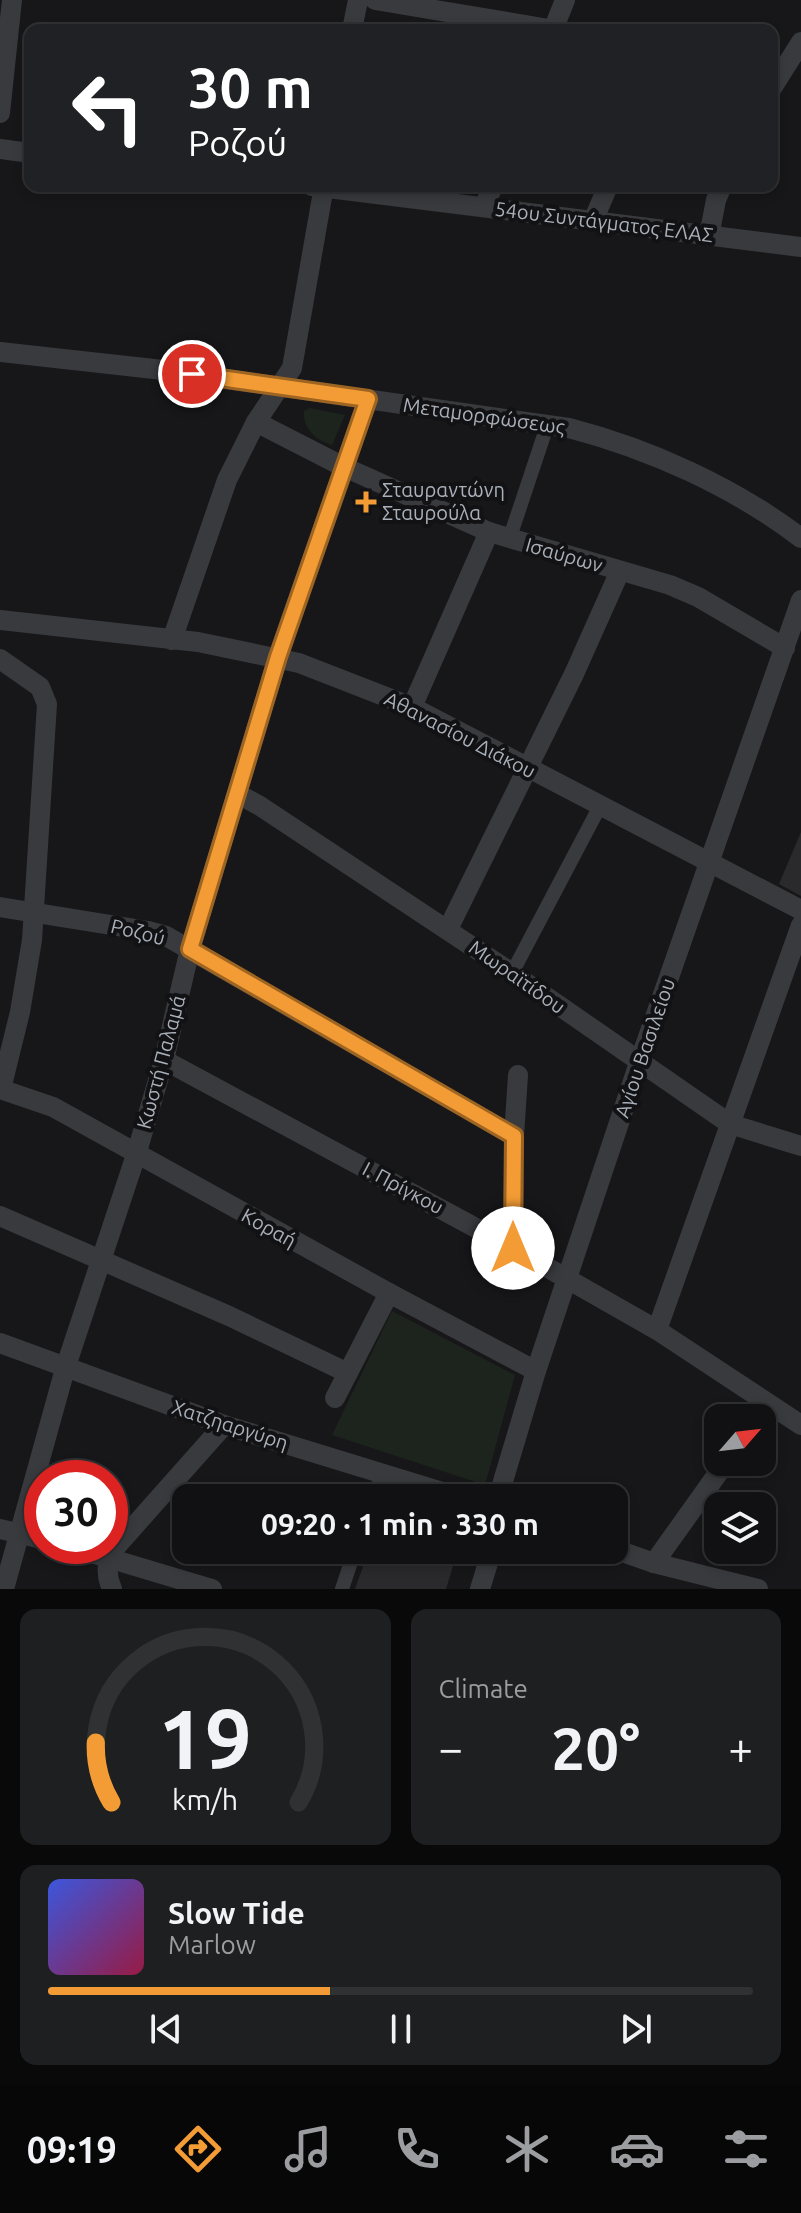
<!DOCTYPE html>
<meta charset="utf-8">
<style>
:root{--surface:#111113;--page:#1e1f21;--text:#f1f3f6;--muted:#9c9da0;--line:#303133;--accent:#f39c35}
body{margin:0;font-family:Ubuntu,sans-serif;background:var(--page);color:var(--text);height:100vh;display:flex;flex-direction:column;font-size:30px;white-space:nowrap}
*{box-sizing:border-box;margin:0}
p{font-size:26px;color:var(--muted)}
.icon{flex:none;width:44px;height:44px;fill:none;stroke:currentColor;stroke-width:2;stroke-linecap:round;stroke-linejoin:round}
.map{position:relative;height:1589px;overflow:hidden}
.panel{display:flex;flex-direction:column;gap:20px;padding:20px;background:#09090a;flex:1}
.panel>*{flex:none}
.guide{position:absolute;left:24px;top:24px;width:754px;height:168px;border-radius:16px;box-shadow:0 4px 12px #0003,0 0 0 2px var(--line);background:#202124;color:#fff;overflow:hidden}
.needle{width:52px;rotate:62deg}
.tools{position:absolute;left:704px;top:1404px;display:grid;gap:16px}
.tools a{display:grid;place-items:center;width:72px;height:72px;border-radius:16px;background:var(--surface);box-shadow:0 4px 12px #0003,0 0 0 2px var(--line);font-size:40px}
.speed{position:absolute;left:24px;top:1460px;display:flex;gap:16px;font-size:40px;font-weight:700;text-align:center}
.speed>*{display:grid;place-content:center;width:104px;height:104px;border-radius:50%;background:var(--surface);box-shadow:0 4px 12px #0003,0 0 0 2px var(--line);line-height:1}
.speed .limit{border:12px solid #d22;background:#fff;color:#111}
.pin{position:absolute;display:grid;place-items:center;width:68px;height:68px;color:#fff;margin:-34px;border:4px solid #fff;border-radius:50%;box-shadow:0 2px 8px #0007}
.me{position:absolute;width:88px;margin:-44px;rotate:0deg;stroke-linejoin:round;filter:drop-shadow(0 0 6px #0008)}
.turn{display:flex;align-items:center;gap:28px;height:168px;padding:0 32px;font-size:36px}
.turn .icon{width:104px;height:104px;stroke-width:2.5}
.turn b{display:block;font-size:56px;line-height:68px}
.big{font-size:60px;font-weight:700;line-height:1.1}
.panel .tile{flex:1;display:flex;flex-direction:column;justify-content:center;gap:12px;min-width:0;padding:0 28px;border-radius:16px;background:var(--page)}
.panel .dial{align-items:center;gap:0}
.dial svg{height:208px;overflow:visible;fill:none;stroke:var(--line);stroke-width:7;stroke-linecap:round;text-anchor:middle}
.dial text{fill:var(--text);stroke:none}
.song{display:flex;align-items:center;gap:24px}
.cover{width:96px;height:96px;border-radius:12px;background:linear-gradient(135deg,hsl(230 70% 55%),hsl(340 70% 35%))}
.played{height:8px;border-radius:4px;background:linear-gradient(90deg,var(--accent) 40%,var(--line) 40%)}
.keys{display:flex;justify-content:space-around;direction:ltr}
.heat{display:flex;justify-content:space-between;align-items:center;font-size:44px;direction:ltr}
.panel .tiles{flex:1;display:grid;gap:20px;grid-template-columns:1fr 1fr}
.tile:last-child{grid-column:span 2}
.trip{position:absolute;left:172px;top:1484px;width:456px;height:80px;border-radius:16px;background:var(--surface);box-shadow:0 4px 12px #0003,0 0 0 2px var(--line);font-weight:700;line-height:80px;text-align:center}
.menu{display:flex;height:128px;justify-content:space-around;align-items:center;background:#070708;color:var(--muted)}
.menu .icon{width:56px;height:56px}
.menu .on{color:var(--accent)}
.menu b{font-size:36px;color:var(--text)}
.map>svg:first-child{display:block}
.green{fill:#1d241d}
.building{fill:#2a2a2d}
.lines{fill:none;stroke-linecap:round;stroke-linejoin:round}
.pedestrian{stroke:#383a3e;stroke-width:14}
.minor{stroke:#383a3e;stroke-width:20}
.route-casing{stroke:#9e6522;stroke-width:20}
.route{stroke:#f39c35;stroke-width:14}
.poi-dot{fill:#f39c35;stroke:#121214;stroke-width:3}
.labels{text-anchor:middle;stroke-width:8;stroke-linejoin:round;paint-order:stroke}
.street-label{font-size:20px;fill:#a9b0b9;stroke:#121214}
.poi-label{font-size:20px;fill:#a9b0b9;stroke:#121214;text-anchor:start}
</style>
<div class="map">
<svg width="801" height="1589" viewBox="0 0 801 1589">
<rect width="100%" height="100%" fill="#171719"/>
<g class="green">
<path d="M310,408L345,415L332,445C317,441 302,428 304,411Z"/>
<polygon points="392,1311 515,1375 485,1485 332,1435"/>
</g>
<g class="building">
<polygon points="801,832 801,896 779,884"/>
<polygon points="387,1483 434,1498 382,1498"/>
<polygon points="369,1550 458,1550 446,1589 355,1589"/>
</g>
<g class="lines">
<g class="pedestrian">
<polyline points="509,540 548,423"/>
<polyline points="512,973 600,806"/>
<polyline points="374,1498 382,1474"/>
<polyline points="342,1589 355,1550"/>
</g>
<g class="minor">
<polyline points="375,0 555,30"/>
<polyline points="352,30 358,0"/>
<polyline points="553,30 565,0"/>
<polyline points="772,88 801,42"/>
<polyline points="0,113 12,0"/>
<polyline points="0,149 30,153"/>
<polyline points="312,186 801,247"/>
<polyline points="484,207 493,186"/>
<polyline points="593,221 608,186"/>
<polyline points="709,236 716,200 722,186"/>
<path d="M0,352L163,370L569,428C650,449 734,487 801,538"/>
<polyline points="256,422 342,466 489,532 670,585 698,597 785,648"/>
<polyline points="0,620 198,642 299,663 412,707 801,910"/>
<polyline points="172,640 227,480 256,422 292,368 324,186"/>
<polyline points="0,659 40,687 47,704 32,940 20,1012 1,1089"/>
<polyline points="412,707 489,532"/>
<polyline points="238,794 260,806 512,973 730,1124 801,1146"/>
<polyline points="0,907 148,931 166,936 514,1136"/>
<polyline points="448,929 574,674 620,571"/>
<polyline points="164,1060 513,1248 657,1330 801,1425"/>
<polyline points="0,1089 53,1107 389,1293 536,1371"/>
<polyline points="0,1216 229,1316 348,1373"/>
<polyline points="513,1248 514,1136 518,1075"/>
<polyline points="657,1330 801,925"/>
<polyline points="0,1343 224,1425 462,1498"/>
<polyline points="335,1398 389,1293"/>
<polyline points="498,1498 536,1371 639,1063 801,600"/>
<polyline points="0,1529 42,1539"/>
<polyline points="68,1546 212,1589"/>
<polyline points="614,1549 654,1563 758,1589"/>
<polyline points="654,1563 726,1462"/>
<polyline points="4,1589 65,1369 136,1155 164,1060 190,949 278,657 368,399"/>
<path d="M112,1589C106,1576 106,1563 113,1550L224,1425"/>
<polyline points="480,1589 492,1550"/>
</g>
</g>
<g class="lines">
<g class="route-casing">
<polyline id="route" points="192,374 368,399 278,657 190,949 514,1136 513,1248"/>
</g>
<use href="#route" class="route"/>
</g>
<path class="poi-dot" d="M362 490h8v8h8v8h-8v8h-8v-8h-8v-8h8z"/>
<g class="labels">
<g class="street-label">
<text transform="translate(604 222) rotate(7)" y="7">54ου Συντάγματος ΕΛΑΣ</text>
<text transform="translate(484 416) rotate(8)" y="7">Μεταμορφώσεως</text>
<text transform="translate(564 555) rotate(16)" y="7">Ισαύρων</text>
<text transform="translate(460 735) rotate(27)" y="7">Αθανασίου Διάκου</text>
<text transform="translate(138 932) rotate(14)" y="7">Ροζού</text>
<text transform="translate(517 977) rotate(35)" y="7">Μωραϊτίδου</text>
<text transform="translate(645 1048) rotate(-71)" y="7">Αγίου Βασιλείου</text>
<text transform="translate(161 1062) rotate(-75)" y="7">Κωστή Παλαμά</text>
<text transform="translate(403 1188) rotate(28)" y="7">Ι. Πρίγκου</text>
<text transform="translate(269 1228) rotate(29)" y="7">Κοραή</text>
<text transform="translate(230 1425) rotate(18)" y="7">Χατζηαργύρη</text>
</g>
<g class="poi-label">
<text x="382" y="497">Σταυραντώνη<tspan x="382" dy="23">Σταυρούλα</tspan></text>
</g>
</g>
</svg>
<div class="tools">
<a><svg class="needle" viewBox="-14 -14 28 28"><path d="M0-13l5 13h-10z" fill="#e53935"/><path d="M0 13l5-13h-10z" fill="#9c9da0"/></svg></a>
<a><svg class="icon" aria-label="layers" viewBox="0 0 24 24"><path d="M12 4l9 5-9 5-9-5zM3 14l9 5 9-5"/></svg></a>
</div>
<div class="speed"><div class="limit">30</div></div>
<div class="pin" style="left:192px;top:374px;background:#d93025"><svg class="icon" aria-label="arrive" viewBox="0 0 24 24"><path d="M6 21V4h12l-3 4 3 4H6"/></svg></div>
<svg class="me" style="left:513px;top:1248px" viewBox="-20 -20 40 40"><circle r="19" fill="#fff"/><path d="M0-13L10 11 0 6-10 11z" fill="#f39c35"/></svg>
<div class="trip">09:20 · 1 min · 330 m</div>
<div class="guide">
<div class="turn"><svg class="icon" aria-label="left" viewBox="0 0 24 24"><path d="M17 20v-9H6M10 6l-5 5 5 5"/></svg><div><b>30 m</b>Ροζού</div></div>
</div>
</div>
<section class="panel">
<div class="tiles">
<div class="tile dial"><svg viewBox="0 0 100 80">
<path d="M14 69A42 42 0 1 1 86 69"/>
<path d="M14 69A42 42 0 0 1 8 46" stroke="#f39c35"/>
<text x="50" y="56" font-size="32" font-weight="700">19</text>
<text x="50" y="72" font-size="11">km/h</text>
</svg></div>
<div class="tile"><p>Climate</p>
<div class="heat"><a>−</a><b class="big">20°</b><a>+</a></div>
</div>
<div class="tile">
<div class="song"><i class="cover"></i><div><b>Slow Tide</b><p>Marlow</p></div></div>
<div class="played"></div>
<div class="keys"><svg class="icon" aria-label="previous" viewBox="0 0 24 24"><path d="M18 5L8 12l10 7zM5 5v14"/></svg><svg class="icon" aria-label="pause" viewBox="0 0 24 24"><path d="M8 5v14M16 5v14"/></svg><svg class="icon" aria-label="next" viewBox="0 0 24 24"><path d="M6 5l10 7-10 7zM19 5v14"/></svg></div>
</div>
</div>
</section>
<nav class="menu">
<b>09:19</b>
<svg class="icon on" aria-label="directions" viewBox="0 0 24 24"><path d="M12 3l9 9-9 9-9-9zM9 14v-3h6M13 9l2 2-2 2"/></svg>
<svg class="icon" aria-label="music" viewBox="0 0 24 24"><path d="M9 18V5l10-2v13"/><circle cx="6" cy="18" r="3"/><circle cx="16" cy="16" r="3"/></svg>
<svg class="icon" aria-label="phone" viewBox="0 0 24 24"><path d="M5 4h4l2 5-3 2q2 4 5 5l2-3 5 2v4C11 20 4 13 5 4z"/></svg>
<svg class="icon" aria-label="climate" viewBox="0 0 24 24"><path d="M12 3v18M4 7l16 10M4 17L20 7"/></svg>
<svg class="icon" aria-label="car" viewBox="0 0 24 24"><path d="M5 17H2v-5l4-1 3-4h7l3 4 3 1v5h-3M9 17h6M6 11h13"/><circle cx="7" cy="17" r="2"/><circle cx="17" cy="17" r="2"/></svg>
<svg class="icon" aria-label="filters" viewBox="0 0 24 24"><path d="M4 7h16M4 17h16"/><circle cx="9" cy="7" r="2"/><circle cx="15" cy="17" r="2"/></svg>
</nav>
